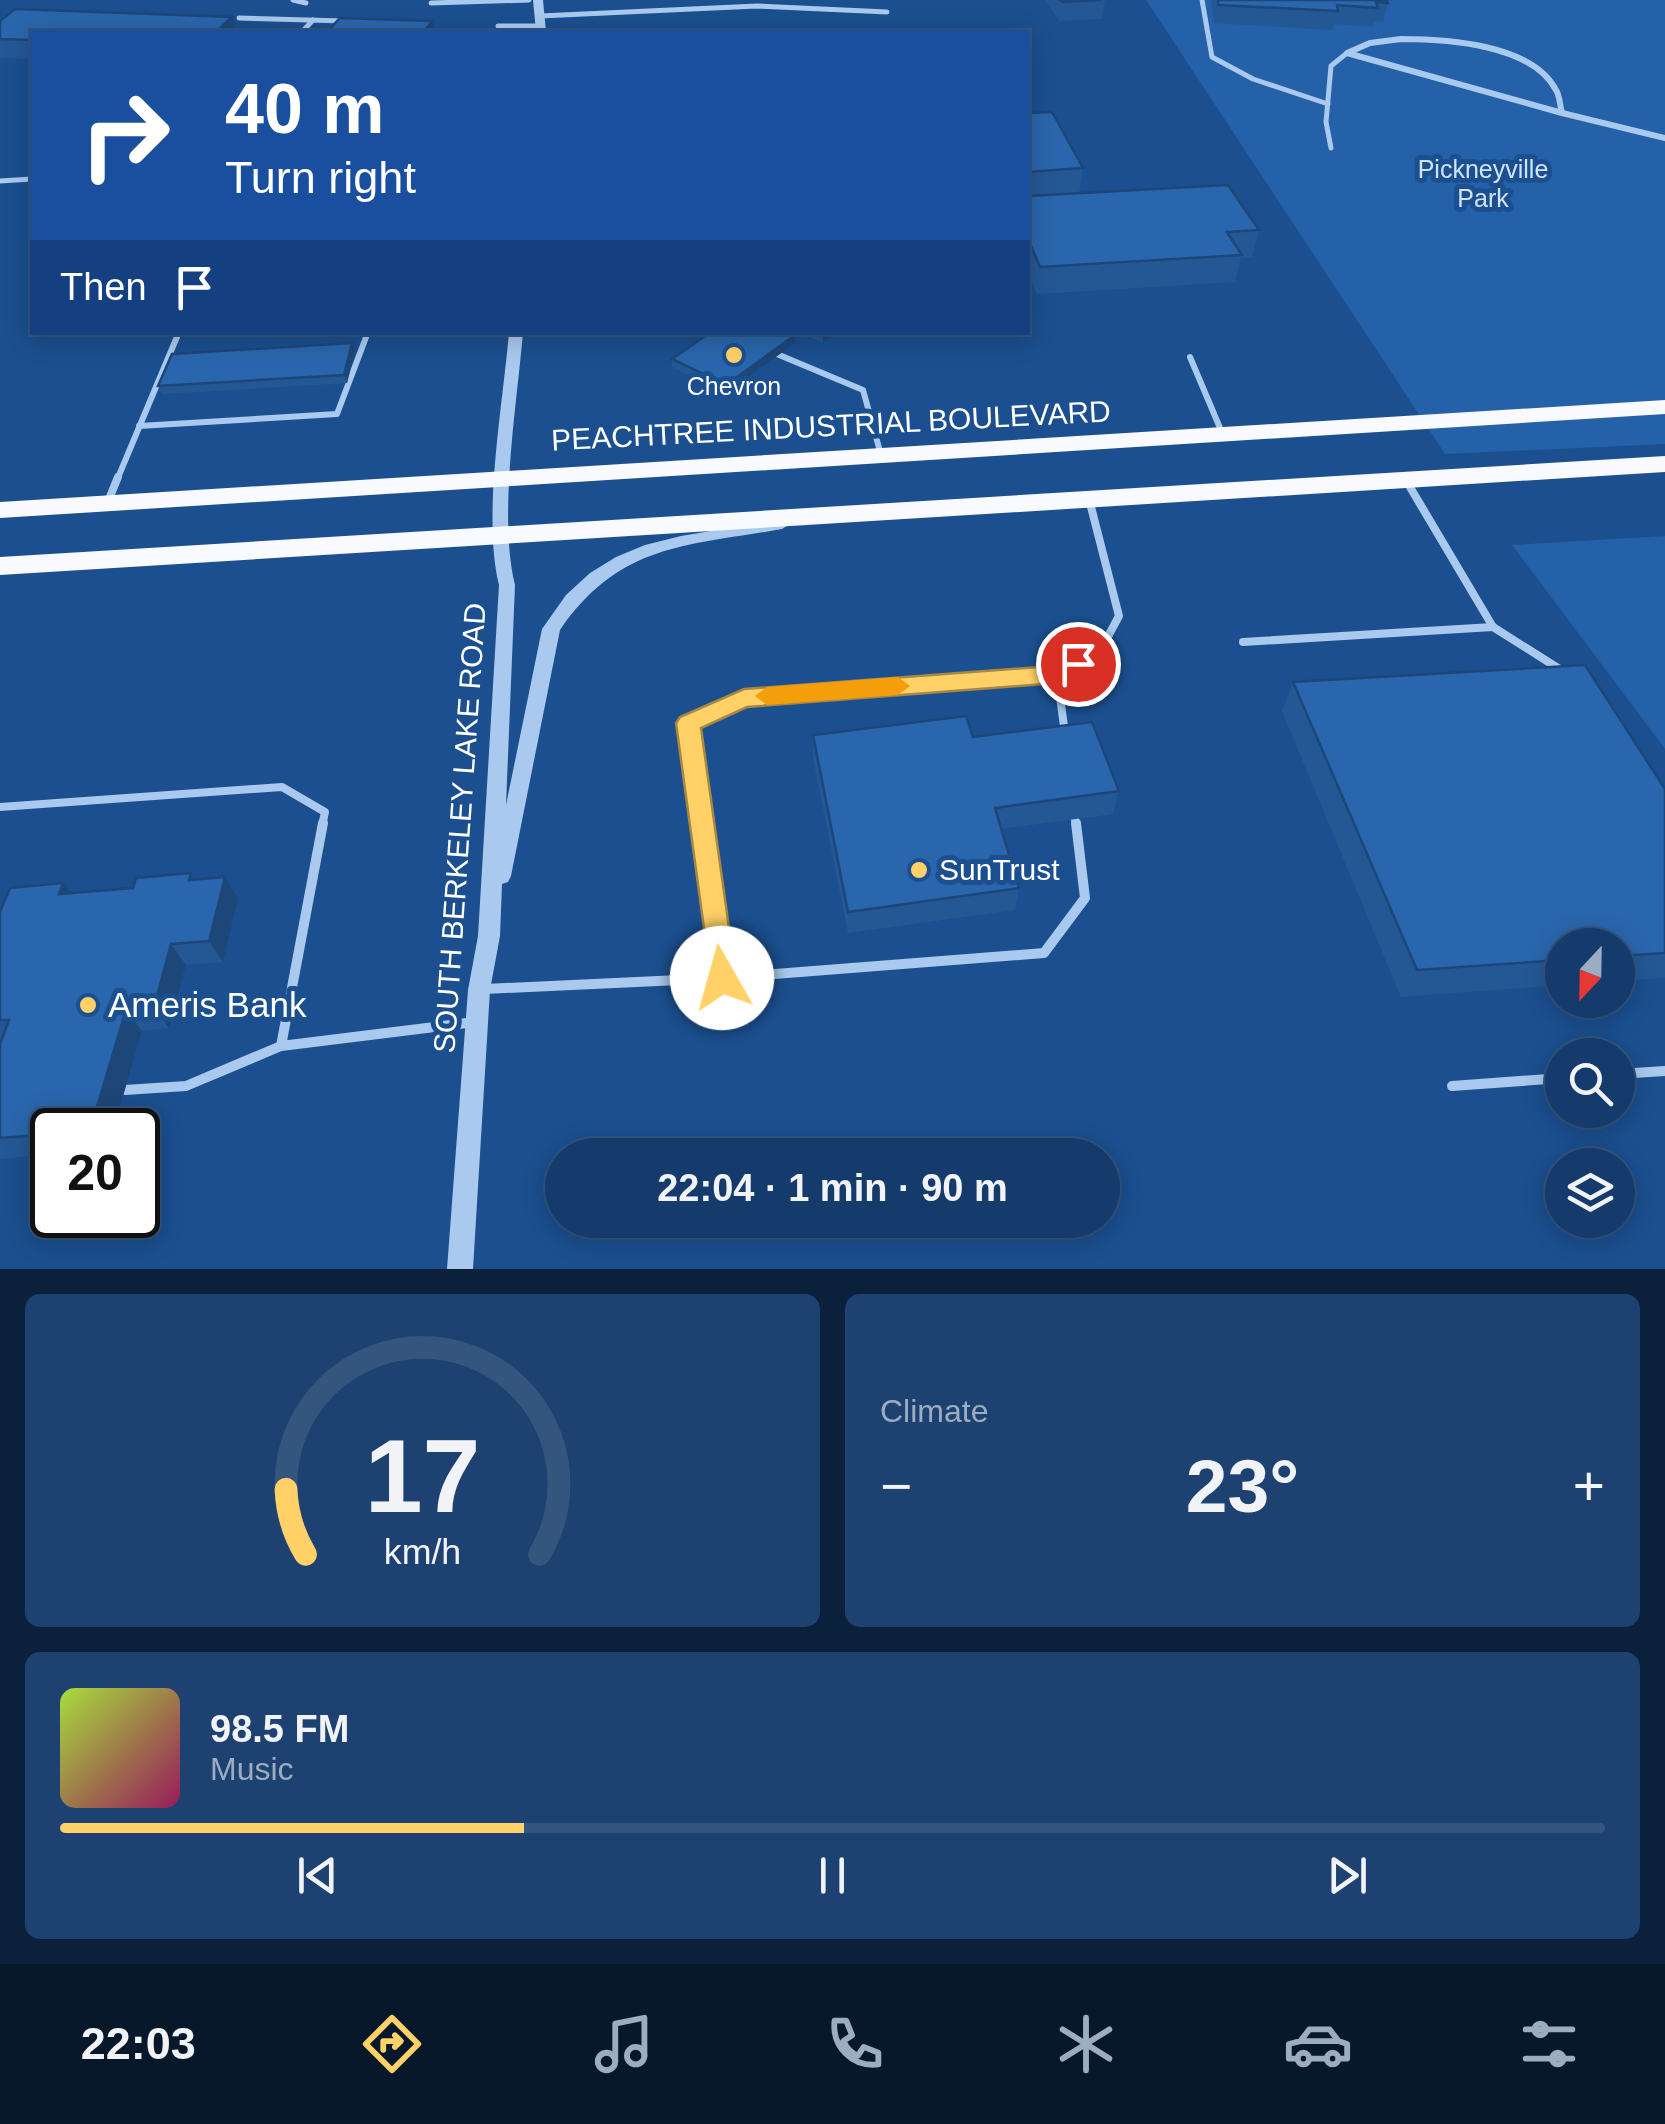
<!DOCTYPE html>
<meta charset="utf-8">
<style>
:root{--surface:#143b6b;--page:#1d4271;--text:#f1f3f6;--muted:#9dadc1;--line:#33557e;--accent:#ffd166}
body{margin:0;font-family:Helvetica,sans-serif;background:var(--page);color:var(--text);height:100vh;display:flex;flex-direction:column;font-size:38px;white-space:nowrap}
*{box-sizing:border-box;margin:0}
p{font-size:32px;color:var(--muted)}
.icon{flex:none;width:55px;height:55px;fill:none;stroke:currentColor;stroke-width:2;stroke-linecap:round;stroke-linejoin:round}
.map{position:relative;height:1269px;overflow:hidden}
.details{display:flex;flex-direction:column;gap:25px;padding:25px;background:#0b203b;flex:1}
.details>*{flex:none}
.banner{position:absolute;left:30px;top:30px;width:1000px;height:305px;border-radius:0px;box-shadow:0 5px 25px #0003,0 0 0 2px var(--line);background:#1a4fa0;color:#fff;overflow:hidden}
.needle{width:65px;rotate:202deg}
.fabs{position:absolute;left:1545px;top:928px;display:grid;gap:20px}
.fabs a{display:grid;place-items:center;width:90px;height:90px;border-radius:50%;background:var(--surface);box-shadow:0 5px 25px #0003,0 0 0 2px var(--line);font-size:50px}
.speed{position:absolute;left:30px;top:1108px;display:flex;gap:20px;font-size:50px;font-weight:700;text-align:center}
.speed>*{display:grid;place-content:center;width:130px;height:130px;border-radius:50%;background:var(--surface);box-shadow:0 5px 25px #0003,0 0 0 2px var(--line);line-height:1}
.speed .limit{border:5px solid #111;border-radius:15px;background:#fff;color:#111}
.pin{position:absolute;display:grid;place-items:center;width:85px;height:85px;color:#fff;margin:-42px;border:5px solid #fff;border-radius:50%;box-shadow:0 2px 10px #0007}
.me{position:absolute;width:110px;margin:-55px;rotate:353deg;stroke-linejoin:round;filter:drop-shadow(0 0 8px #0008)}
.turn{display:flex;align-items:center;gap:35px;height:210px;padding:0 30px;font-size:45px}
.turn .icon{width:130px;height:130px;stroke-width:2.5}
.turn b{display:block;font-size:70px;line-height:85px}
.then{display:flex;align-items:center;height:95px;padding:0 30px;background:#0003;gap:20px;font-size:38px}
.big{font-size:75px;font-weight:800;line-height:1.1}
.details .card{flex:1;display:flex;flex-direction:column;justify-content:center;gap:15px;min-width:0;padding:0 35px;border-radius:15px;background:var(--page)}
.details .dial{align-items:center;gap:0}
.dial svg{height:260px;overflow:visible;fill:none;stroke:var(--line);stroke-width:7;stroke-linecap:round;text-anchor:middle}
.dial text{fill:var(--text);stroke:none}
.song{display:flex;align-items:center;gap:30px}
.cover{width:120px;height:120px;border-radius:15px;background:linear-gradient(135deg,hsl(80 70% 55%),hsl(330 70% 35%))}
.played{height:10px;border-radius:5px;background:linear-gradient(90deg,var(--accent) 30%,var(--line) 30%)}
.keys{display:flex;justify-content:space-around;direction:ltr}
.heat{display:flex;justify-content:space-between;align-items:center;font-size:55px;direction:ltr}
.details .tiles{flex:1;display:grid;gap:25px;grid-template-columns:1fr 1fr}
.card:last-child{grid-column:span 2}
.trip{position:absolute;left:545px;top:1138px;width:575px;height:100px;border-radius:50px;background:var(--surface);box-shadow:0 5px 25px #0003,0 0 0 2px var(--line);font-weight:800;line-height:100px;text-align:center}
.tab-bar{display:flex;height:160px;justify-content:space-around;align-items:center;background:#08182b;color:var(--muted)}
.tab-bar .icon{width:70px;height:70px}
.tab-bar .current{color:var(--accent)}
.tab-bar b{font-size:45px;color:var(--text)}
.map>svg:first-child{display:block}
.green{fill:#2461a8}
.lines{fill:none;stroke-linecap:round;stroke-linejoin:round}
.service-far3{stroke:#a9c9ee;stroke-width:5}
.service-far2{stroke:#a9c9ee;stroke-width:6}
.service-far1{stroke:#a9c9ee;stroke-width:8}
.service{stroke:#a9c9ee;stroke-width:10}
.minor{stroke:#a9c9ee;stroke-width:6}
.tertiary{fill:#a9c9ee;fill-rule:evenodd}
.trunk{fill:#f8faff;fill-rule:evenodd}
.wall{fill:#245895}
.shaded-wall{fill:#1d4779}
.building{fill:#2a66ad;stroke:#1d4779;stroke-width:2.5}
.route{fill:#ffd166;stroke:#a68842;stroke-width:2.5}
.slow{fill:#f59e0b}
.poi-dot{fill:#ffd166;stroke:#1b4f8f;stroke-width:4}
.labels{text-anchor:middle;stroke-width:10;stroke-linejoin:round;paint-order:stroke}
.far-park-label{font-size:25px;fill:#cfe3fa;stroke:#1b4f8f}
.far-poi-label{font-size:25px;fill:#fff;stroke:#1b4f8f}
.street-label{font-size:30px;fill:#fff;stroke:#1b4f8f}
.poi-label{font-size:30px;fill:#fff;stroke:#1b4f8f;text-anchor:start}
.near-poi-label{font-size:35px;fill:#fff;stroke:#1b4f8f;text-anchor:start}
</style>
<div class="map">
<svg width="1665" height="1269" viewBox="0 0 1665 1269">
<rect width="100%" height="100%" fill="#1b4f8f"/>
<g class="green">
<polygon points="1146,0 1665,0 1665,444 1445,454"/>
<polygon points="1665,536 1665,749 1512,545"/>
</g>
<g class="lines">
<g class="service-far3">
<polyline points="293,0 306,3"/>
<polyline points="1202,0 1212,57 1253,79 1328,104"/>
<polyline points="431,3 529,0"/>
<polyline points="540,16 757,6 887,12"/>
<polyline points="239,18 344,21"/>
<polyline points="498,26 541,26"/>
<polyline points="302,32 313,20"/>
<polyline points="1331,148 1326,122 1331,66 1347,53"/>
<polyline points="0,181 32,179"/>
</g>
<g class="service-far2">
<polyline points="772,352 863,390 881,455"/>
<polyline points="1190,357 1223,435"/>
<polyline points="139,426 337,414 368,332"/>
<polyline points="117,480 179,332"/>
</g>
<g class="service-far1">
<polyline points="107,504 118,477"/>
<polyline points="1493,627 1561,670"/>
<polyline points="1243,642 1493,627 1407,482"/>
<polyline points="1065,734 1057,674 1099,653 1119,616 1089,499"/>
<polyline points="0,807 282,787 325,812 322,826"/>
<polyline points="1075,819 1076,826"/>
<polyline points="702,826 689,723 744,698 1057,674"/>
</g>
<g class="service">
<polyline points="323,823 281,1046 475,1022"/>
<polyline points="722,978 1044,953 1085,898 1076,823"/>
<polyline points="484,989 722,978 702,823"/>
<polyline points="1618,1074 1665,1071"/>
<polyline points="1452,1086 1562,1078"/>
<polyline points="125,1090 186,1086 281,1046"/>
</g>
<g class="minor">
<path d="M1401,39C1446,39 1532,44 1556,90C1560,96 1560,107 1562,113L1347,53L1370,43Z"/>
<polyline points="1562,113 1665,138"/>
</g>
<g class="tertiary">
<polygon points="533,0 543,0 546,32 536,32"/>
<path d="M509,332H523C517,405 498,517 515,585L506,805L542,629L566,595L590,573L616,557L645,545L681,536L782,519L790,524L782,529C687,546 620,543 560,630L511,876L508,882L502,884L500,936L490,990L473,1269H447L468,990L478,936L499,585C482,517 503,404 509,332Z"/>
</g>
<g class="trunk">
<polygon points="1665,400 1665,414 0,518 0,502"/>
<polygon points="1665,456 1665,472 0,575 0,557"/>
</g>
</g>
<g class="wall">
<polygon points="1045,0 1105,0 1102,19 1059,21"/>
<polygon points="1211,0 1387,0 1388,3 1383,22 1374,21 1372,27 1335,24 1333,30 1214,23"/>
<polygon points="0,21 32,32 32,59 0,58"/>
<polygon points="1028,113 1083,168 1079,194 1259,230 1252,258 1241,258 1235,282 1037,294 1028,273"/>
<polygon points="800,332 837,332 823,343"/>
<polygon points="795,343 726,393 672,367 672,359"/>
<polygon points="355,351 347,383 162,394 158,386"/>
<polygon points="1293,682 1665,789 1665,978 1618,981 1618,945 1562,945 1562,985 1401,997 1282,711"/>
<polygon points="813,735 973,737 1119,791 1113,814 1001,829 1019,888 1015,910 848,933 813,758"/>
<polygon points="195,879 238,899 223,962 186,965 169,1028 142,1031 113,1130 52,1130 52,1154 0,1159 0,912 133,888"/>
</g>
<g class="shaded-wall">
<polygon points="232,17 237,32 216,32"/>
<polygon points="432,21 435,32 424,32"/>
<polygon points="823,332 837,332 823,343"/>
<polygon points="795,335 795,343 726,393 726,385"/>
<polygon points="352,343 355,351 347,383 344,375"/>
<polygon points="225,877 238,899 223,962 209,941"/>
<polygon points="63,883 79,905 59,894"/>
<polygon points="171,944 186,965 169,1028 154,1007"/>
<polygon points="126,1010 142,1031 113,1130 90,1130"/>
</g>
<g class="building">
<polygon points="1060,0 1101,0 1062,2"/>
<polygon points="1218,0 1387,0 1388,3 1376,2 1378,8 1337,5 1338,11 1218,5"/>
<polygon points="15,9 232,17 216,32 32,32 32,40 0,39 0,21"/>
<polygon points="340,18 432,21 424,32 327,32"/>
<polygon points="1052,112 1083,168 1028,172 1028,113"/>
<polygon points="1228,185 1259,230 1227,232 1242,255 1040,267 1031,246 1028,246 1028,196"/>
<polygon points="711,332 789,332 795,335 726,385 672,359"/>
<polygon points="352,343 344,375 158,386 172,354"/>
<polygon points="1585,665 1665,789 1665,953 1618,956 1618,945 1562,945 1562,960 1417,970 1293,682"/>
<polygon points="966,716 973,737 1092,722 1119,791 995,808 1019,888 848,912 813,735"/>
<polygon points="191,873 189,880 225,877 209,941 171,944 154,1007 126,1010 90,1130 52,1130 52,1134 0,1138 0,1044 9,1020 0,1020 0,912 10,888 63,883 59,894 133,888 136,878"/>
</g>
<polygon class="route" points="1078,655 1089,664 1086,670 1057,683 747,707 701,728 736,978 732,987 722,991 712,987 676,723 680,717 744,689 1053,666"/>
<polygon class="slow" points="898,677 910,686 898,695 767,705 755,696 767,687"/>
<g class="poi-dot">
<circle cx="734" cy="355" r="10"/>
<circle cx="919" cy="870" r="10"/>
<circle cx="88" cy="1005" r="10"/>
</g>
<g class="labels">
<g class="far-park-label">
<text x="1483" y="178">Pickneyville<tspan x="1483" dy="29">Park</tspan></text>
</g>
<g class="far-poi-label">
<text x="734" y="395">Chevron</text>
</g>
<g class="street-label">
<text transform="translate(831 426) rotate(-3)" y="10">PEACHTREE INDUSTRIAL BOULEVARD</text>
<text transform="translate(460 828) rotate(-86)" y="10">SOUTH BERKELEY LAKE ROAD</text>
</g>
<g class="poi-label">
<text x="939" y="880">SunTrust</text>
</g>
<g class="near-poi-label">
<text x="108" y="1017">Ameris Bank</text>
</g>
</g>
</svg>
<div class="fabs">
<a><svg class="needle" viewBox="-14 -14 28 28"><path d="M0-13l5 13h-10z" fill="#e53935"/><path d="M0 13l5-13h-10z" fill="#9dadc1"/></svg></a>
<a><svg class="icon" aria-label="search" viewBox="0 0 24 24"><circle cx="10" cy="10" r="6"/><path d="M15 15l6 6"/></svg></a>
<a><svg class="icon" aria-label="layers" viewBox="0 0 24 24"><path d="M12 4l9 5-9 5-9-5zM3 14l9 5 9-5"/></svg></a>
</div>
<div class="speed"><div class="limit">20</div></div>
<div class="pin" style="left:1078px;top:664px;background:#d93025"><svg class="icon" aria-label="arrive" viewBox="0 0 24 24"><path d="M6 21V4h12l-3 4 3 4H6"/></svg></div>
<svg class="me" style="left:722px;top:978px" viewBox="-20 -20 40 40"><circle r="19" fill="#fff"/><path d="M0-13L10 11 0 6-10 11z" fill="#ffd166"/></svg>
<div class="trip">22:04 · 1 min · 90 m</div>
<div class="banner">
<div class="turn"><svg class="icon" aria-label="right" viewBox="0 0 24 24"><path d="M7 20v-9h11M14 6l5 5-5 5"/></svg><div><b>40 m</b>Turn right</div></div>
<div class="then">Then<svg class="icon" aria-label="arrive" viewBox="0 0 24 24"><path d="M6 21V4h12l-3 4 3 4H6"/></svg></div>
</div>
</div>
<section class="details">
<div class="tiles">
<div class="card dial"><svg viewBox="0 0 100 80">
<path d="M14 69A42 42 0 1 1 86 69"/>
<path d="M14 69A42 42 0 0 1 8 49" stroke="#ffd166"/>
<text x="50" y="56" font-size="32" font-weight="700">17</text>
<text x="50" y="72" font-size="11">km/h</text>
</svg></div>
<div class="card"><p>Climate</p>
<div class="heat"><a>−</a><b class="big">23°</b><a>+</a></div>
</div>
<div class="card">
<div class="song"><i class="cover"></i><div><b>98.5 FM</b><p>Music</p></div></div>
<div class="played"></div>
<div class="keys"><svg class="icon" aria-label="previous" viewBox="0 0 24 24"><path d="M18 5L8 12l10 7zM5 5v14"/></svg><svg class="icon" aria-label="pause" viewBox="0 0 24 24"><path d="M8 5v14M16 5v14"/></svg><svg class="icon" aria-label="next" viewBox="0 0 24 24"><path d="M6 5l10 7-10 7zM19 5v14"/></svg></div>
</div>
</div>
</section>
<nav class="tab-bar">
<b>22:03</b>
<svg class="icon current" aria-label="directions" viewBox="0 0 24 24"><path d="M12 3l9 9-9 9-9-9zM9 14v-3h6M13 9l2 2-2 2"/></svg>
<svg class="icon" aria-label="music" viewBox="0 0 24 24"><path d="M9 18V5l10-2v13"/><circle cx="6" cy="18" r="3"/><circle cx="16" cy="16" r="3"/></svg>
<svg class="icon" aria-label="phone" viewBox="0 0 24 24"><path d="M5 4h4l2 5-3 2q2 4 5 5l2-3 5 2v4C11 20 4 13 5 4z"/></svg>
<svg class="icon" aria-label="climate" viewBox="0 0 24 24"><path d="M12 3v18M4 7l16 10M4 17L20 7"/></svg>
<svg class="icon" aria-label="car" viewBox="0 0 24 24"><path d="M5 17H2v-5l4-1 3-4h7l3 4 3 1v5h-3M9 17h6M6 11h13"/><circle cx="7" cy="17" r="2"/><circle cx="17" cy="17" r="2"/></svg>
<svg class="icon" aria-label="filters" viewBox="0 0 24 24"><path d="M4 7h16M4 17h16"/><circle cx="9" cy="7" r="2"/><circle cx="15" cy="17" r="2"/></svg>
</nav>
